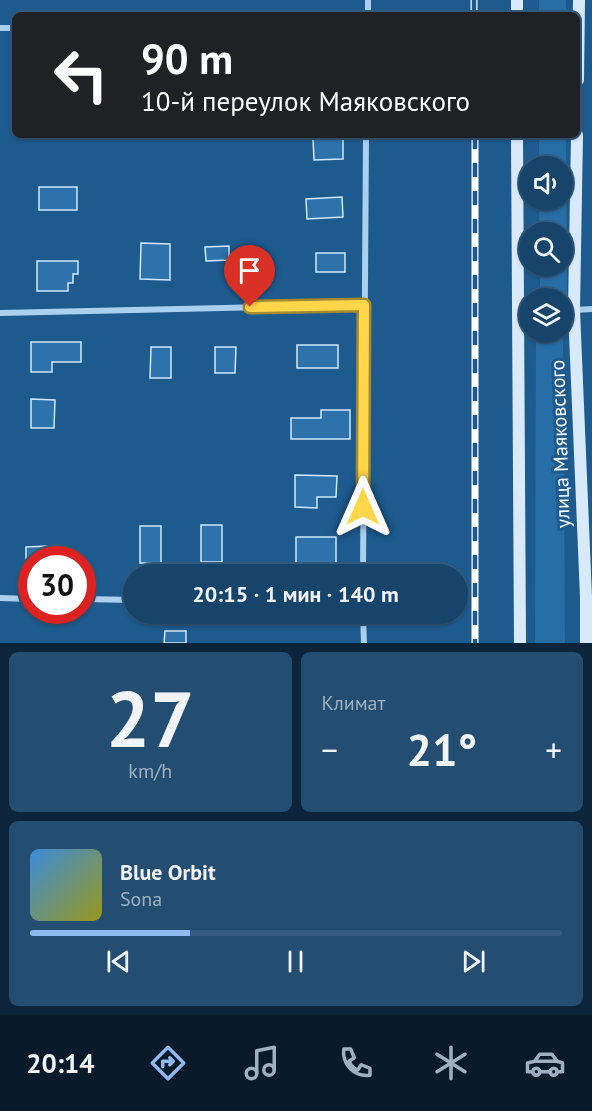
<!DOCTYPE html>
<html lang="ru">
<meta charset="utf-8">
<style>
:root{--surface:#16446a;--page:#234e72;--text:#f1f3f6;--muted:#9eb0c1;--line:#355c7e;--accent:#90b9f0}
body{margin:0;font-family:"PT Sans",sans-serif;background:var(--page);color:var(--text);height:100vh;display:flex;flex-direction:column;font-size:22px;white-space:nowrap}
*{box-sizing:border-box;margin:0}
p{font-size:20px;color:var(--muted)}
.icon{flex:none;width:33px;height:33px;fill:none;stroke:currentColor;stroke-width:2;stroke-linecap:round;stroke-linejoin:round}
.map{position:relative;height:643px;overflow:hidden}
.details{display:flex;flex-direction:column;gap:9px;padding:9px;background:#0c253a;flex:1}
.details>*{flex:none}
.hud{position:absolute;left:12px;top:12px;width:568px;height:126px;border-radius:9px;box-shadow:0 2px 4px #0004,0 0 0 2px var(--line);background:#202124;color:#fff;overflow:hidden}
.controls{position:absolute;left:519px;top:156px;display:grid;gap:12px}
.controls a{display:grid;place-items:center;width:54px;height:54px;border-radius:50%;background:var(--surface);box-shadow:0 2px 4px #0004,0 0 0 2px var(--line);font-size:30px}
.speed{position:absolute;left:18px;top:546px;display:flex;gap:12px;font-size:30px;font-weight:700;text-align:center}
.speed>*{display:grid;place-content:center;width:78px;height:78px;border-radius:50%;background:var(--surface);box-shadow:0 2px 4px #0004,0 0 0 2px var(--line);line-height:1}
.speed .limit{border:9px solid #d22;background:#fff;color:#111}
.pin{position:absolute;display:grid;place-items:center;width:51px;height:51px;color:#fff;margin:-62px -26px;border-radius:50% 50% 50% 0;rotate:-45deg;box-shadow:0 0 6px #0007}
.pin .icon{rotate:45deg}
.me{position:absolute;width:66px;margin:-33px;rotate:0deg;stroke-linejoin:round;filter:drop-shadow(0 0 4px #0008)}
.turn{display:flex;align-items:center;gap:21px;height:126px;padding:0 30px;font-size:27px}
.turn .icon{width:78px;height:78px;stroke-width:2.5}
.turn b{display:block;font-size:42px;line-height:51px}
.big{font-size:45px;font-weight:700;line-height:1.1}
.details .card{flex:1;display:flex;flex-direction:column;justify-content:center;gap:9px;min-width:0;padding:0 21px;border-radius:9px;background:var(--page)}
.details .dial{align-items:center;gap:0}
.dial b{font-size:78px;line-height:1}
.song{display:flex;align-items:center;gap:18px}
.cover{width:72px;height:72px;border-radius:9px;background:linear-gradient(135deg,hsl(210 70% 55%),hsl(60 70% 35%))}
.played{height:6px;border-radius:3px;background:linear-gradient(90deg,var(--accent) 30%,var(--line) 30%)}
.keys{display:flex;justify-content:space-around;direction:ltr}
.heat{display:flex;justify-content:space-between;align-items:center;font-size:33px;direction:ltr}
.details .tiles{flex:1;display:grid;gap:9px;grid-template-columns:1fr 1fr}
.card:last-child{grid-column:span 2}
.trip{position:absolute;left:123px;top:564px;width:345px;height:60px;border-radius:30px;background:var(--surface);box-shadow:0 2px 4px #0004,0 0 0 2px var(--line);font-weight:700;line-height:60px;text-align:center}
.dock{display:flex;height:96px;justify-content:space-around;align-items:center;background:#091b2a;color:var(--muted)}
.dock .icon{width:42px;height:42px}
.dock .current{color:var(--accent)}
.dock b{font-size:27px;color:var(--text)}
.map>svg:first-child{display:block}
.green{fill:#276da6}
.building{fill:#2d72ab;stroke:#d1e7f9;stroke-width:1.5}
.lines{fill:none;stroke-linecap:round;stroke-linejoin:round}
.lane{stroke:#abd0ed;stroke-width:4.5}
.street{stroke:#abd0ed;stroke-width:6}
.secondary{stroke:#d8eaf9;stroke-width:12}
.rail-casing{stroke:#fff;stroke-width:7}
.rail{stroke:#1d5a8e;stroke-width:4.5;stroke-dasharray:14;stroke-linecap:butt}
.route-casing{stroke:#a68a30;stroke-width:15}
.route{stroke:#ffd54a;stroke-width:10}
.labels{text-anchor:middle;stroke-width:6;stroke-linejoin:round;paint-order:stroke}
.street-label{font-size:20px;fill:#fff;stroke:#1d5a8e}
</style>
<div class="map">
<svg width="592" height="643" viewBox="0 0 592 643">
<rect width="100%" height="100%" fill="#1d5a8e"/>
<g class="green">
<rect x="539" y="0" width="27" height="15"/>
<polygon points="539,135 566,135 567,295 540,295 540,266 562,266 562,232 539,232 539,200 562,200 562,166 539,166"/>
<polygon points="563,323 565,643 535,643 536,332 562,332"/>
</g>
<g class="building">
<polygon points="343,138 343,159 314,160 313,139"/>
<rect x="39" y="187" width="38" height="23"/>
<polygon points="342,197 343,217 307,219 306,199"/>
<polygon points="141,243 170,244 170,280 140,279"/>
<polygon points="229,246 229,260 206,261 205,247"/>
<rect x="316" y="253" width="29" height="19"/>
<polygon points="37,261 78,261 78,274 73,274 73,283 68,283 68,291 37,291"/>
<polygon points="31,342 81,342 81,362 52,362 52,372 31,372"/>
<rect x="297" y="345" width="41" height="23"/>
<polygon points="151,347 171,347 171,378 150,378"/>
<polygon points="215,347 236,347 235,373 215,373"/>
<polygon points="31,399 55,400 54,428 31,428"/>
<polygon points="321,410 350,410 350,439 291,439 291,418 321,418"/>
<polygon points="295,475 337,476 336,497 317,497 317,508 295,507"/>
<rect x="201" y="525" width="21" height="37"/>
<rect x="140" y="526" width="21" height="37"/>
<rect x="296" y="537" width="40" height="26"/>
<polygon points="48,546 49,560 26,560 26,547"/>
<polygon points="165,631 186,631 186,643 164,643"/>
</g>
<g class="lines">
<polyline class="lane" points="518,314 530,313"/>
<g class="street">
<polyline points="368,0 368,15"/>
<polyline points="0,28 15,28"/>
<polyline points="574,310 592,309"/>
<polyline points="0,313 364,305"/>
<polyline points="363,574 366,135"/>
<polyline points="0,598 32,599"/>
<polyline points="82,599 134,600"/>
<polyline points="363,614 364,643"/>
</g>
<g class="secondary">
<polyline points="517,0 517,15"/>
<polyline points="578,80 579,0"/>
<polyline points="517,135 520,643"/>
<polyline points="577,135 574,310 586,597 586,643"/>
</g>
<g class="rail-casing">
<g id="rail">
<polyline points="474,0 474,15"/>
<polyline points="475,135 475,643"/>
</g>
</g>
<use href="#rail" class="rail"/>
</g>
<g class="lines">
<g class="route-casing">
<polyline id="route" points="250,307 364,305 363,507"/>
</g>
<use href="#route" class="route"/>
</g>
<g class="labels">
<g class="street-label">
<text transform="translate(560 444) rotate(-92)" y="7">улица Маяковского</text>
</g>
</g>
</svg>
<div class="controls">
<a><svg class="icon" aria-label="sound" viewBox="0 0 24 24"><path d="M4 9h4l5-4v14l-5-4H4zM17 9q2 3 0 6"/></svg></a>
<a><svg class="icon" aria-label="search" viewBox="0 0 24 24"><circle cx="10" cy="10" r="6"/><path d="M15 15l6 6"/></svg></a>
<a><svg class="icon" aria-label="layers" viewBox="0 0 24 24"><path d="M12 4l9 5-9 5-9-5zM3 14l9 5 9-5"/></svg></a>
</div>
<div class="speed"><div class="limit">30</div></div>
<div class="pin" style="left:250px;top:307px;background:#d93025"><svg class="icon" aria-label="arrive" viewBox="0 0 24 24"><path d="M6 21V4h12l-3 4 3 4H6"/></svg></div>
<svg class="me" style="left:363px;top:507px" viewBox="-20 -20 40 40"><path d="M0-17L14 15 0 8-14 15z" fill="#ffd54a" stroke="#fff" stroke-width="4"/></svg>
<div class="trip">20:15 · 1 мин · 140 m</div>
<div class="hud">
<div class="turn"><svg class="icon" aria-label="left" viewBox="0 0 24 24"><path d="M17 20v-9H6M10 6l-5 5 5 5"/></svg><div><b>90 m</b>10-й переулок Маяковского</div></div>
</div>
</div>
<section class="details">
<div class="tiles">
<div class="card dial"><b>27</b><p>km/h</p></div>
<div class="card"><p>Климат</p>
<div class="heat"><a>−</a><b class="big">21°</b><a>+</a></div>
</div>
<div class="card">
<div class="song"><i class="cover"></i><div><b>Blue Orbit</b><p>Sona</p></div></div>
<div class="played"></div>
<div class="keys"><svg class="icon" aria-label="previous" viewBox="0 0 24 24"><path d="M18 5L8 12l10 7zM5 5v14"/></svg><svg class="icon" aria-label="pause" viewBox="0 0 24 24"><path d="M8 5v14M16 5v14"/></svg><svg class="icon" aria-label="next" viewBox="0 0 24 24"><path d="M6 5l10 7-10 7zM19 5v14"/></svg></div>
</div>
</div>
</section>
<nav class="dock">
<b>20:14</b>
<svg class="icon current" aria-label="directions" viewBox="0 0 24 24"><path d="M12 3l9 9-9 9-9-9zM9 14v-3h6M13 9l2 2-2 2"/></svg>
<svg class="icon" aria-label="music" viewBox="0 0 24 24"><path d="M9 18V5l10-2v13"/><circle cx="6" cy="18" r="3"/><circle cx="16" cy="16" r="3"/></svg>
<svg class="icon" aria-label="phone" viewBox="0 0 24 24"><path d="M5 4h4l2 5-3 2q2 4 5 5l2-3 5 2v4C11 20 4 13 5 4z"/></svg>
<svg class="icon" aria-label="climate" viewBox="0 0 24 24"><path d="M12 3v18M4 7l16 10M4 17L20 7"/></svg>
<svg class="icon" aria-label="car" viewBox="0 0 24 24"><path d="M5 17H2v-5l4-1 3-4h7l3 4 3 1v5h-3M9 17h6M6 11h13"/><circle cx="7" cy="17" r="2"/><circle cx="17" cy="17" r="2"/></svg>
</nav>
